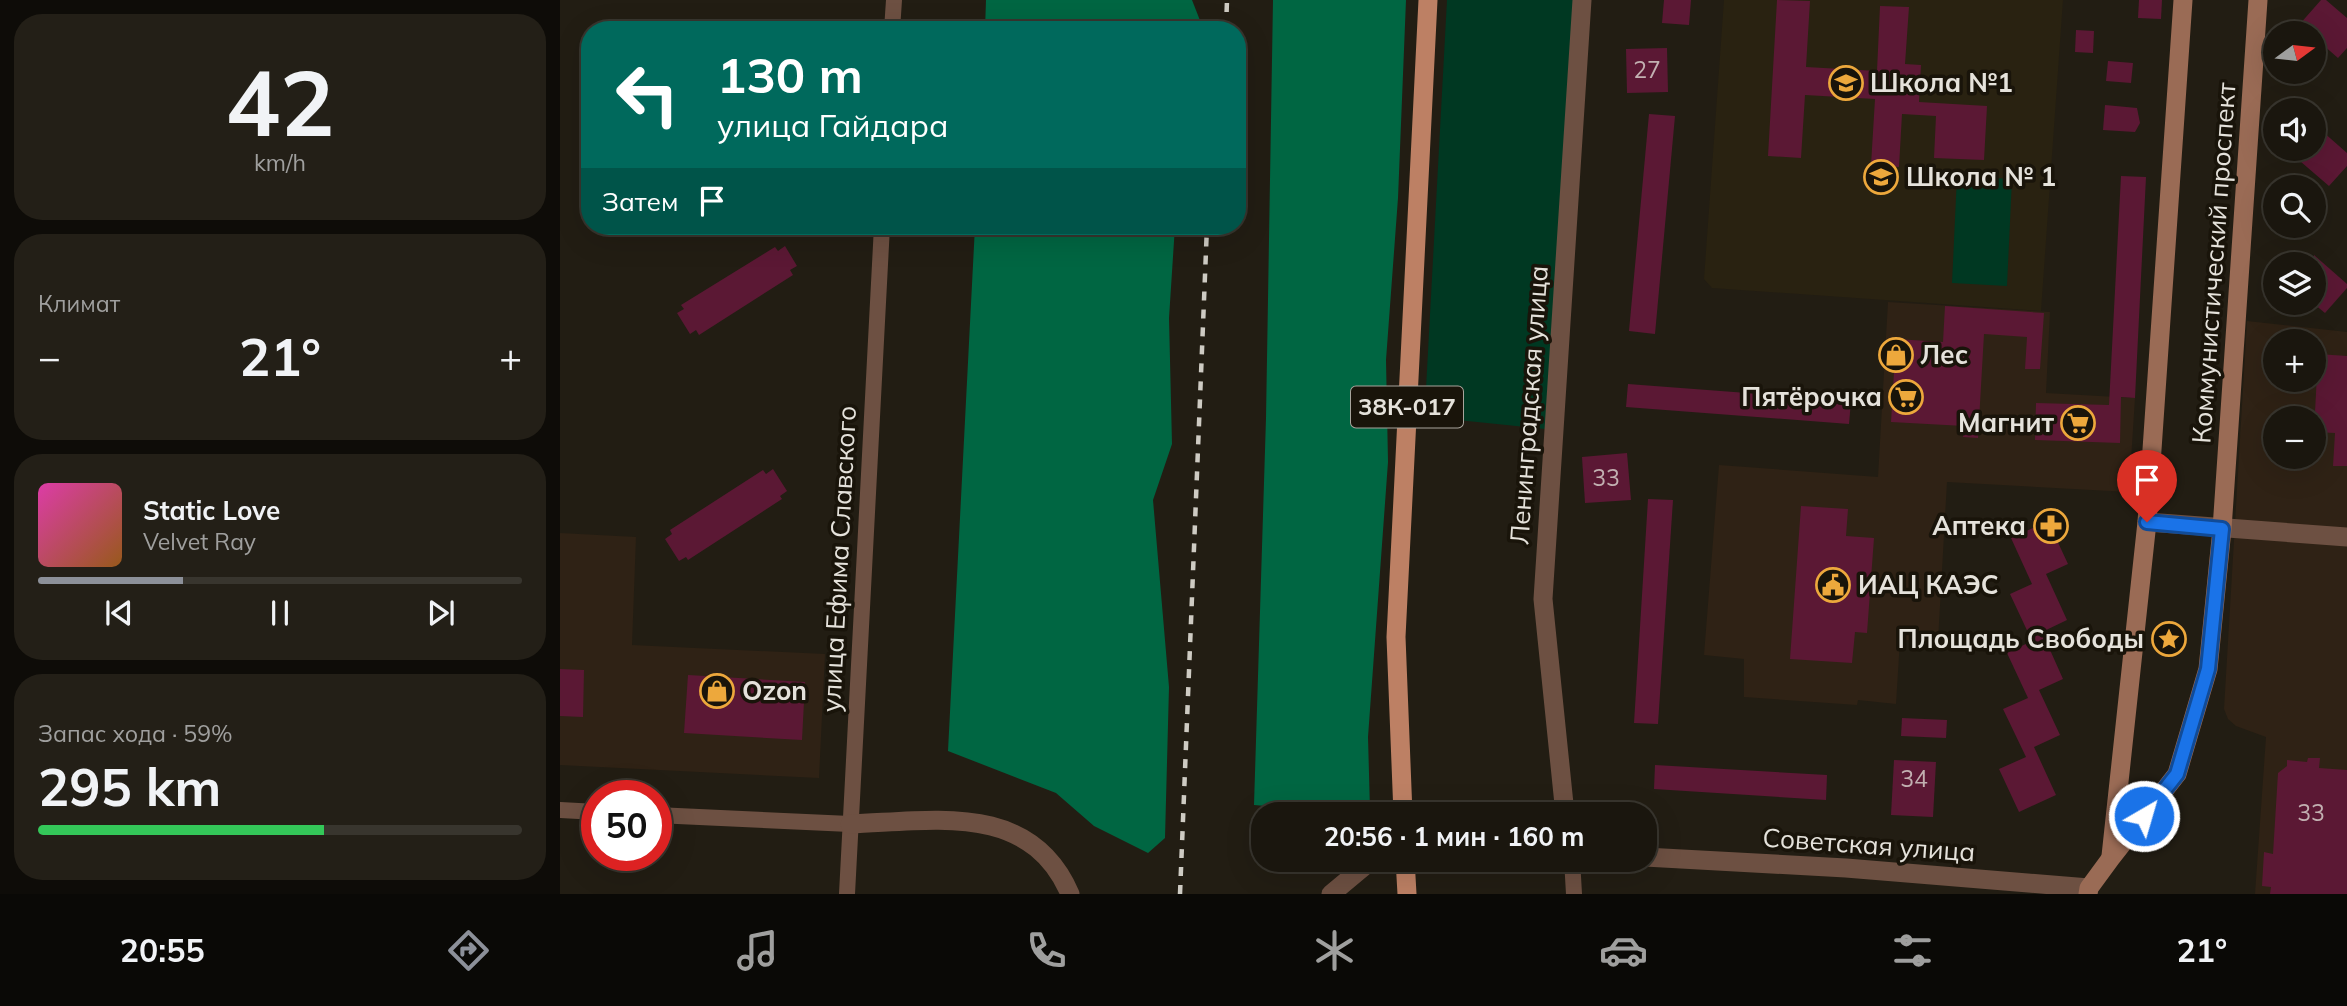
<!DOCTYPE html>
<html lang="ru">
<meta charset="utf-8">
<style>
:root{--surface:#1a160e;--page:#231f17;--text:#f1f3f6;--muted:#9f9f9e;--line:#38352e;--accent:#8c9099}
body{margin:0;font-family:Mulish,sans-serif;background:var(--page);color:var(--text);height:100vh;display:flex;flex-direction:column;font-size:26px;white-space:nowrap}
*{box-sizing:border-box;margin:0}
p{font-size:23px;color:var(--muted)}
.icon{flex:none;width:38px;height:38px;fill:none;stroke:currentColor;stroke-width:2;stroke-linecap:round;stroke-linejoin:round}
.map{position:relative;flex:1;overflow:hidden}
.drawer{display:flex;flex-direction:column;gap:14px;padding:14px;background:#0e0c08;width:560px}
.drawer>*{flex:none}
.hud{position:absolute;left:21px;top:21px;width:665px;height:214px;border-radius:28px;box-shadow:0 7px 28px #0002,0 0 0 2px var(--line);background:#00695c;color:#fff;overflow:hidden}
.needle{width:46px;rotate:75deg}
.buttons{position:absolute;left:1703px;top:21px;display:grid;gap:14px}
.buttons a{display:grid;place-items:center;width:63px;height:63px;border-radius:50%;background:var(--surface);box-shadow:0 7px 28px #0002,0 0 0 2px var(--line);font-size:35px}
.speed{position:absolute;left:21px;top:780px;display:flex;gap:14px;font-size:35px;font-weight:700;text-align:center}
.speed>*{display:grid;place-content:center;width:91px;height:91px;border-radius:50%;background:var(--surface);box-shadow:0 7px 28px #0002,0 0 0 2px var(--line);line-height:1}
.speed .limit{border:10px solid #d22;background:#fff;color:#111}
.pin{position:absolute;display:grid;place-items:center;width:60px;height:60px;color:#fff;margin:-72px -30px;border-radius:50% 50% 50% 0;rotate:-45deg;box-shadow:0 0 7px #0007}
.pin .icon{rotate:45deg}
.me{position:absolute;width:77px;margin:-38px;rotate:38deg;stroke-linejoin:round;filter:drop-shadow(0 0 5px #0008)}
.turn{display:flex;align-items:center;gap:24px;height:147px;padding:0 21px;font-size:32px}
.turn .icon{width:91px;height:91px;stroke-width:2.5}
.turn b{display:block;font-size:49px;line-height:60px}
.then{display:flex;align-items:center;height:66px;padding:0 21px;background:#0003;gap:14px;font-size:26px}
.big{font-size:52px;font-weight:700;line-height:1.1}
.drawer .card{flex:1;display:flex;flex-direction:column;justify-content:center;gap:10px;min-width:0;padding:0 24px;border-radius:28px;background:var(--page)}
.drawer .dial{align-items:center;gap:0}
.dial b{font-size:91px;line-height:1}
.song{display:flex;align-items:center;gap:21px}
.cover{width:84px;height:84px;border-radius:10px;background:linear-gradient(135deg,hsl(320 70% 55%),hsl(30 70% 35%))}
.played{height:7px;border-radius:4px;background:linear-gradient(90deg,var(--accent) 30%,var(--line) 30%)}
.keys{display:flex;justify-content:space-around;direction:ltr}
.heat{display:flex;justify-content:space-between;align-items:center;font-size:38px;direction:ltr}
.charge{height:10px;border-radius:5px;background:linear-gradient(90deg,#34c759 59%,var(--line) 0)}
.trip{position:absolute;left:691px;top:802px;width:406px;height:70px;border-radius:28px;background:var(--surface);box-shadow:0 7px 28px #0002,0 0 0 2px var(--line);font-weight:700;line-height:70px;text-align:center}
.dock{display:flex;height:112px;justify-content:space-around;align-items:center;background:#0a0906;color:var(--muted)}
.dock .icon{width:49px;height:49px}
.dock .current{color:var(--accent)}
.dock b{font-size:32px;color:var(--text)}
main{display:flex;flex:1;min-height:0}
.map>svg:first-child{display:block}
.commercial{fill:#2f2215;fill-rule:evenodd}
.built{fill:#292211}
.green{fill:#003822}
.forest{fill:#006642}
.building{fill:#5b1834}
.lines{fill:none;stroke-linecap:round;stroke-linejoin:round}
.minor{stroke:#6d5042;stroke-width:16}
.tertiary{stroke:#6d5042;stroke-width:19}
.secondary{stroke:#9a6b55;stroke-width:19}
.primary{stroke:#bd8064;stroke-width:19}
.rail{stroke:#cecbc3;stroke-width:4.5;stroke-dasharray:9 9;stroke-linecap:butt}
.route-casing{stroke:#114b97;stroke-width:18}
.route{stroke:#1a73e8;stroke-width:12}
.labels{text-anchor:middle;stroke-width:7;stroke-linejoin:round;paint-order:stroke}
.number-label{font-size:23px;fill:#c2b0b1}
.shield{fill:#19140a;stroke:#a8a49c;stroke-width:2}
.shield-label{font-size:24px;font-weight:bold;fill:#e5e2db}
.poi-label{font-size:26px;font-weight:bold;fill:#e5e2db;stroke:#19140a;text-anchor:start}
.street-label{font-size:26px;fill:#e5e2db;stroke:#19140a}
</style>
<main>
<section class="drawer">
<div class="card dial"><b>42</b><p>km/h</p></div>
<div class="card"><p>Климат</p>
<div class="heat"><a>−</a><b class="big">21°</b><a>+</a></div>
</div>
<div class="card">
<div class="song"><i class="cover"></i><div><b>Static Love</b><p>Velvet Ray</p></div></div>
<div class="played"></div>
<div class="keys"><svg class="icon" aria-label="previous" viewBox="0 0 24 24"><path d="M18 5L8 12l10 7zM5 5v14"/></svg><svg class="icon" aria-label="pause" viewBox="0 0 24 24"><path d="M8 5v14M16 5v14"/></svg><svg class="icon" aria-label="next" viewBox="0 0 24 24"><path d="M6 5l10 7-10 7zM19 5v14"/></svg></div>
</div>
<div class="card"><p>Запас хода · 59%</p><b class="big">295 km</b><div class="charge"></div></div>
</section>
<div class="map">
<svg width="1787" height="894" viewBox="0 0 1787 894">
<rect width="100%" height="100%" fill="#221d13"/>
<g class="commercial">
<polygon points="1328,302 1490,312 1486,393 1575,398 1569,492 1387,482 1378,641 1340,640 1336,704 1298,700 1297,705 1184,697 1184,659 1144,655 1159,465 1318,477"/>
<path d="M1687,321L1787,332V894H1695L1706,737L1676,726L1668,719L1664,709ZM1715,341H1754V380H1715ZM1715,418H1754V457H1715Z"/>
<polygon points="0,533 76,537 72,645 265,654 259,778 0,765"/>
</g>
<polygon class="built" points="1164,0 1503,0 1481,311 1152,288 1144,279"/>
<g class="green">
<polygon points="887,0 1015,0 985,429 868,417 865,407"/>
<polygon points="1397,176 1452,179 1447,286 1392,283"/>
</g>
<g class="forest">
<polygon points="426,0 632,0 641,23 639,30 425,30"/>
<polygon points="713,0 846,0 838,198 826,360 828,462 808,737 810,810 780,812 694,805 706,418"/>
<polygon points="415,226 615,226 609,318 612,444 593,500 609,687 605,838 588,853 534,826 496,793 388,751"/>
</g>
<g class="building">
<polygon points="1104,0 1131,0 1129,25 1102,23"/>
<polygon points="1217,0 1250,1 1246,67 1317,71 1320,6 1349,7 1345,64 1361,65 1359,102 1427,106 1424,160 1374,158 1376,116 1342,114 1339,167 1311,165 1315,99 1245,95 1241,158 1208,156"/>
<polygon points="1579,0 1602,0 1601,19 1578,18"/>
<polygon points="1761,0 1766,0 1787,18 1787,48 1778,58 1754,37 1754,33 1739,25"/>
<polygon points="1516,30 1534,31 1533,53 1515,52"/>
<polygon points="1107,48 1108,92 1067,93 1066,49"/>
<polygon points="1548,61 1573,63 1571,83 1546,81"/>
<polygon points="1545,105 1577,108 1580,123 1575,132 1543,130"/>
<polygon points="1089,114 1115,116 1095,334 1069,331"/>
<polygon points="1754,124 1787,153 1787,166 1769,186 1726,149 1754,149"/>
<polygon points="1561,176 1586,177 1575,398 1561,397 1560,443 1475,440 1476,403 1549,405"/>
<polygon points="225,246 237,266 230,270 233,275 139,335 136,330 130,334 117,313 124,309 121,305 215,247 218,251"/>
<polygon points="1754,255 1787,284 1787,288 1765,313 1754,304"/>
<polygon points="1385,306 1484,313 1480,369 1465,369 1467,337 1424,334 1418,438 1403,437 1404,426 1331,422 1336,339 1383,342"/>
<polygon points="1758,354 1787,356 1787,466 1773,466 1775,433 1754,432"/>
<polygon points="1068,384 1291,401 1289,424 1066,407"/>
<polygon points="1067,453 1071,500 1025,503 1022,457"/>
<polygon points="213,469 227,491 220,496 222,499 128,560 126,557 119,561 105,539 112,534 110,530 203,470 206,474"/>
<polygon points="1088,499 1113,500 1098,724 1074,723"/>
<polygon points="1241,506 1288,509 1286,536 1314,538 1307,633 1295,632 1292,663 1230,659"/>
<polygon points="1488,521 1508,564 1486,574 1507,620 1482,632 1503,679 1479,690 1500,735 1474,747 1496,795 1459,812 1439,769 1466,757 1443,709 1468,698 1447,653 1472,641 1450,594 1472,584 1451,538"/>
<polygon points="0,669 24,670 23,717 0,716"/>
<polygon points="128,675 245,682 242,740 124,733"/>
<polygon points="1342,718 1387,720 1386,738 1341,736"/>
<polygon points="1748,758 1760,758 1759,768 1787,770 1787,894 1710,894 1711,887 1702,886 1704,852 1713,854 1718,773 1727,766 1727,760 1747,762"/>
<polygon points="1334,760 1376,762 1373,817 1331,815"/>
<polygon points="1095,765 1267,775 1266,800 1094,789"/>
</g>
<g class="lines">
<g class="minor">
<polyline points="332,30 334,0"/>
<polyline points="0,810 37,812"/>
<polyline points="96,815 290,824"/>
<polyline points="1012,859 1014,894"/>
<polyline points="287,894 322,226"/>
</g>
<g class="tertiary">
<polyline points="1587,522 1787,537"/>
<polyline points="1005,814 983,599 1022,0"/>
<path d="M290,824C373,821 470,801 510,894"/>
<polyline points="1085,857 1286,868 1529,888"/>
<polyline points="771,894 813,859"/>
</g>
<g class="secondary">
<polyline points="1551,856 1587,522 1623,0"/>
<polyline points="1528,894 1529,888 1551,858 1617,774 1648,669 1662,529 1698,0"/>
</g>
<g class="primary">
<polyline points="843,814 836,637 868,0"/>
<polyline points="845,859 847,894"/>
</g>
<g class="rail">
<polyline points="666,30 667,0"/>
<polyline points="620,894 647,226"/>
</g>
</g>
<g class="lines">
<g class="route-casing">
<polyline id="route" points="1584,816 1617,774 1648,669 1662,529 1587,522"/>
</g>
<use href="#route" class="route"/>
</g>
<defs>
<g id="school-ring" transform="scale(1.75)"><circle r="9.5" fill="#19140a" stroke="#eda83c" stroke-width="1.5"/><path d="M0-5L7-2L0 1L-7-2ZM-4 1L0 2.5L4 1V4Q0 6-4 4Z" fill="#eda83c"/></g>
<g id="shop-ring" transform="scale(1.75)"><circle r="9.5" fill="#19140a" stroke="#eda83c" stroke-width="1.5"/><path d="M-5-2.5h2.3a2.7 3.5 0 0 1 5.4 0H5L5.5 6h-11ZM-1.5-2.5h3a1.5 2.3 0 0 0-3 0Z" fill="#eda83c"/></g>
<g id="supermarket-ring" transform="scale(1.75)"><circle r="9.5" fill="#19140a" stroke="#eda83c" stroke-width="1.5"/><path d="M-6-5.5h2.5l.6 2H6L4.5 2H-2.5L-4.4-4H-6ZM-1.5 3.2a1.3 1.3 0 1 0 .1 0ZM3 3.2a1.3 1.3 0 1 0 .1 0Z" fill="#eda83c"/></g>
<g id="pharmacy-ring" transform="scale(1.75)"><circle r="9.5" fill="#19140a" stroke="#eda83c" stroke-width="1.5"/><path d="M-2-6h4v4h4v4h-4v4h-4v-4h-4v-4h4Z" fill="#eda83c"/></g>
<g id="civic-ring" transform="scale(1.75)"><circle r="9.5" fill="#19140a" stroke="#eda83c" stroke-width="1.5"/><path d="M-.6-6.5H3V-4.5H.6V-3L4-1V1h2V6H-6V1h2V-1L-.6-3ZM-1.2 2.5V6h2.4V2.5Z" fill="#eda83c"/></g>
<g id="sight-ring" transform="scale(1.75)"><circle r="9.5" fill="#19140a" stroke="#eda83c" stroke-width="1.5"/><path d="M0-6L1.8-2.2L6-1.7L2.9 1.2L3.7 5.4L0 3.3L-3.7 5.4L-2.9 1.2L-6-1.7L-1.8-2.2Z" fill="#eda83c"/></g>
</defs>
<g fill-rule="evenodd">
<use href="#school-ring" x="1286" y="83"/>
<use href="#school-ring" x="1321" y="177"/>
<use href="#shop-ring" x="1336" y="355"/>
<use href="#supermarket-ring" x="1346" y="397"/>
<use href="#supermarket-ring" x="1518" y="423"/>
<use href="#pharmacy-ring" x="1491" y="526"/>
<use href="#civic-ring" x="1273" y="585"/>
<use href="#sight-ring" x="1609" y="639"/>
<use href="#shop-ring" x="157" y="691"/>
</g>
<g class="labels">
<g class="number-label">
<text x="1087" y="78">27</text>
<text x="1046" y="486">33</text>
<text x="1354" y="787">34</text>
<text x="1751" y="821">33</text>
</g>
<rect class="shield" x="791" y="386.5" width="112" height="41" rx="5"/>
<g class="shield-label">
<text x="847" y="415">38К-017</text>
</g>
<g class="poi-label">
<text x="1310" y="92">Школа №1</text>
<text x="1346" y="186">Школа № 1</text>
<text x="1360" y="364">Лес</text>
<text x="1322" y="406" text-anchor="end">Пятёрочка</text>
<text x="1494" y="432" text-anchor="end">Магнит</text>
<text x="1466" y="535" text-anchor="end">Аптека</text>
<text x="1298" y="594">ИАЦ КАЭС</text>
<text x="1584" y="648" text-anchor="end">Площадь Свободы</text>
<text x="182" y="700">Ozon</text>
</g>
<g class="street-label">
<text transform="translate(1654 263) rotate(-86)" y="9">Коммунистический проспект</text>
<text transform="translate(969 405) rotate(-86)" y="9">Ленинградская улица</text>
<text transform="translate(279 559) rotate(-87)" y="9">улица Ефима Славского</text>
<text transform="translate(1309 845) rotate(4)" y="9">Советская улица</text>
</g>
</g>
</svg>
<div class="buttons">
<a><svg class="needle" viewBox="-14 -14 28 28"><path d="M0-13l5 13h-10z" fill="#e53935"/><path d="M0 13l5-13h-10z" fill="#9f9f9e"/></svg></a>
<a><svg class="icon" aria-label="sound" viewBox="0 0 24 24"><path d="M4 9h4l5-4v14l-5-4H4zM17 9q2 3 0 6"/></svg></a>
<a><svg class="icon" aria-label="search" viewBox="0 0 24 24"><circle cx="10" cy="10" r="6"/><path d="M15 15l6 6"/></svg></a>
<a><svg class="icon" aria-label="layers" viewBox="0 0 24 24"><path d="M12 4l9 5-9 5-9-5zM3 14l9 5 9-5"/></svg></a>
<a>+</a>
<a>−</a>
</div>
<div class="speed"><div class="limit">50</div></div>
<div class="pin" style="left:1587px;top:522px;background:#d93025"><svg class="icon" aria-label="arrive" viewBox="0 0 24 24"><path d="M6 21V4h12l-3 4 3 4H6"/></svg></div>
<svg class="me" style="left:1584px;top:816px" viewBox="-20 -20 40 40"><circle r="17" fill="#1a73e8" stroke="#fff" stroke-width="3"/><path d="M0-11L8 9 0 5-8 9z" fill="#fff"/></svg>
<div class="trip">20:56 · 1 мин · 160 m</div>
<div class="hud">
<div class="turn"><svg class="icon" aria-label="left" viewBox="0 0 24 24"><path d="M17 20v-9H6M10 6l-5 5 5 5"/></svg><div><b>130 m</b>улица Гайдара</div></div>
<div class="then">Затем<svg class="icon" aria-label="arrive" viewBox="0 0 24 24"><path d="M6 21V4h12l-3 4 3 4H6"/></svg></div>
</div>
</div>
</main>
<nav class="dock">
<b>20:55</b>
<svg class="icon current" aria-label="directions" viewBox="0 0 24 24"><path d="M12 3l9 9-9 9-9-9zM9 14v-3h6M13 9l2 2-2 2"/></svg>
<svg class="icon" aria-label="music" viewBox="0 0 24 24"><path d="M9 18V5l10-2v13"/><circle cx="6" cy="18" r="3"/><circle cx="16" cy="16" r="3"/></svg>
<svg class="icon" aria-label="phone" viewBox="0 0 24 24"><path d="M5 4h4l2 5-3 2q2 4 5 5l2-3 5 2v4C11 20 4 13 5 4z"/></svg>
<svg class="icon" aria-label="climate" viewBox="0 0 24 24"><path d="M12 3v18M4 7l16 10M4 17L20 7"/></svg>
<svg class="icon" aria-label="car" viewBox="0 0 24 24"><path d="M5 17H2v-5l4-1 3-4h7l3 4 3 1v5h-3M9 17h6M6 11h13"/><circle cx="7" cy="17" r="2"/><circle cx="17" cy="17" r="2"/></svg>
<svg class="icon" aria-label="filters" viewBox="0 0 24 24"><path d="M4 7h16M4 17h16"/><circle cx="9" cy="7" r="2"/><circle cx="15" cy="17" r="2"/></svg>
<b>21°</b>
</nav>
